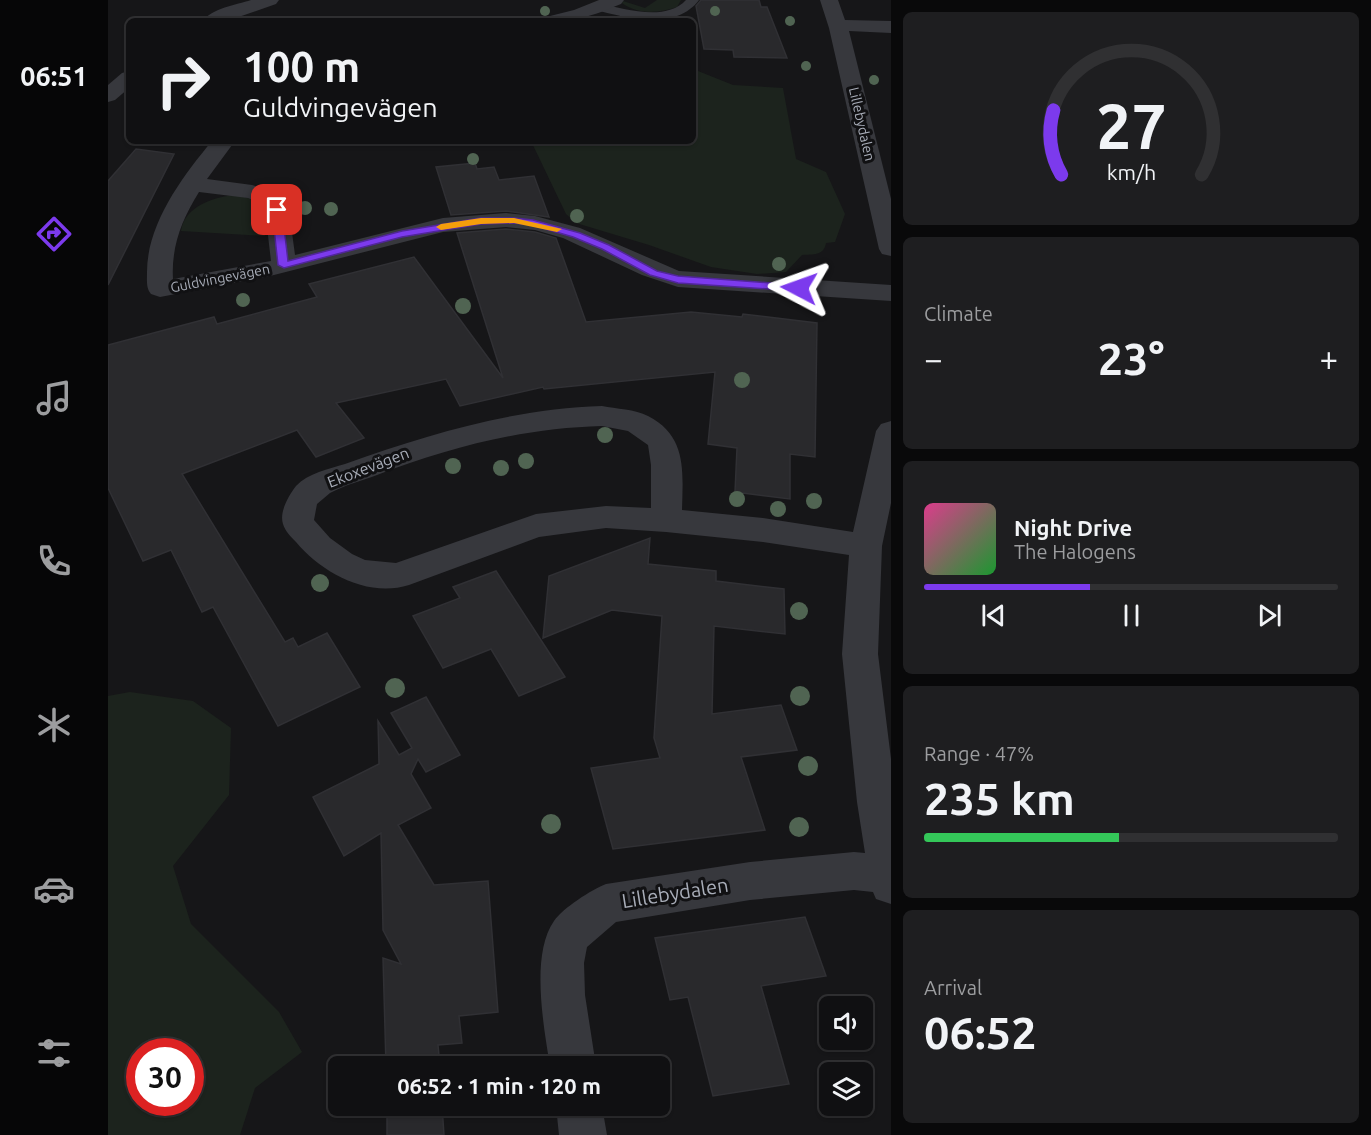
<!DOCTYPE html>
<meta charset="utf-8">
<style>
:root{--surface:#101012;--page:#1e1e20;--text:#f1f3f6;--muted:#9c9d9f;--line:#303032;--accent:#7c3aed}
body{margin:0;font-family:Ubuntu,sans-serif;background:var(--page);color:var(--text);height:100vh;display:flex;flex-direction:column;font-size:22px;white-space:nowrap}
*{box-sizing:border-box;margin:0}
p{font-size:20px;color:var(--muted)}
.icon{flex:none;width:33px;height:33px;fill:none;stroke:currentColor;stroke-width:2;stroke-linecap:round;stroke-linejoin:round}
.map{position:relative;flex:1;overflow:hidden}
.sheet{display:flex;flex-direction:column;gap:12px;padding:12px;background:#09090a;width:480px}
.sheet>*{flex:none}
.hud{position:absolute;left:18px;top:18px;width:570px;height:126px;border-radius:9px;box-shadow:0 2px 4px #0004,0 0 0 2px var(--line);background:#101012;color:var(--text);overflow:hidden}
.fabs{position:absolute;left:711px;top:996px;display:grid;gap:12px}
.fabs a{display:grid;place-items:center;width:54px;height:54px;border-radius:9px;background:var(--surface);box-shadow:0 2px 4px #0004,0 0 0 2px var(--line);font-size:30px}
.speed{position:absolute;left:18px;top:1038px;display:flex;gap:12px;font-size:30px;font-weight:700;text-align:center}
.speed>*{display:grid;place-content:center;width:78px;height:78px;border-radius:50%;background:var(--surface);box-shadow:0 2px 4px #0004,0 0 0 2px var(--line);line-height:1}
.speed .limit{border:9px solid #d22;background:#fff;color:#111}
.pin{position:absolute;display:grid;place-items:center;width:51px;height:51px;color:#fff;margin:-26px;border-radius:12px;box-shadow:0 3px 9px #0006}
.me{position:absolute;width:66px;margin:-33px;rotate:274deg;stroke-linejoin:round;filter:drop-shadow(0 0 4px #0008)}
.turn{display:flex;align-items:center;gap:21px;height:126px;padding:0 18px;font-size:27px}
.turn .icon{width:78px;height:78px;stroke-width:2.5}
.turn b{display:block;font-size:42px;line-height:51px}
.big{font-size:45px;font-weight:700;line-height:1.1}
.sheet .tile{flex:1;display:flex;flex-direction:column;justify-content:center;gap:9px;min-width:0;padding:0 21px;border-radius:9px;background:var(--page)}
.sheet .dial{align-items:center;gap:0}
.dial svg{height:156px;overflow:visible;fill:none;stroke:var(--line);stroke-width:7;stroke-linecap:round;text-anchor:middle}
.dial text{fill:var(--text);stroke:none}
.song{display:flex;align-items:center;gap:18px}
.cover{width:72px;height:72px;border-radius:9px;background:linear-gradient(135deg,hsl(330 70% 55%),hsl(130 70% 35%))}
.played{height:6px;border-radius:3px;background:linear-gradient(90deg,var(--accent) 40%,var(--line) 40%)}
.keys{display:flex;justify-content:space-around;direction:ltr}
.heat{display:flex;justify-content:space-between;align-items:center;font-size:33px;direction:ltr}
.charge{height:9px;border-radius:4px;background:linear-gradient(90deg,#34c759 47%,var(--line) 0)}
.trip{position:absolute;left:220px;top:1056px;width:342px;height:60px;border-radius:9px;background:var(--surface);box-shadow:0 2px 4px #0004,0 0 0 2px var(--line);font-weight:700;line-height:60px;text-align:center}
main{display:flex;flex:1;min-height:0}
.tabs{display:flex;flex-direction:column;width:108px;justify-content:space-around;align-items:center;background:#060607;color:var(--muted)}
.tabs .icon{width:42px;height:42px}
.tabs .active{color:var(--accent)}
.tabs b{font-size:27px;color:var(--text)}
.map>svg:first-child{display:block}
.green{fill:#1c231d;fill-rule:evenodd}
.building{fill:#29292c;stroke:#303034;stroke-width:1.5}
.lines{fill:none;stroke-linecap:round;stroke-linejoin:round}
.service{fill:#37383d;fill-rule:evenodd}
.minor{fill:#37383d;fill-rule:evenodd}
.tree{fill:#506452}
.route{fill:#7c3aed;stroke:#51269a;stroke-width:1.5}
.slow{fill:#f59e0b}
.labels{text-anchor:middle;stroke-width:6;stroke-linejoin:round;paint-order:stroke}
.far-street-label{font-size:14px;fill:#a8adb8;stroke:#111113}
.street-label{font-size:16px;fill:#a8adb8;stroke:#111113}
.near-street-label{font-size:20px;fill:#a8adb8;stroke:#111113}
</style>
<main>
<nav class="tabs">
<b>06:51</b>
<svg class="icon active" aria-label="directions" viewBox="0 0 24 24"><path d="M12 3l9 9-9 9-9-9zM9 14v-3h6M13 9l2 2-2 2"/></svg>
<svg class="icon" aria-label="music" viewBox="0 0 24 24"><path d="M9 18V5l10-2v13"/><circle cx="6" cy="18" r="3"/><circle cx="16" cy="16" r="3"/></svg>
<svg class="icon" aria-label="phone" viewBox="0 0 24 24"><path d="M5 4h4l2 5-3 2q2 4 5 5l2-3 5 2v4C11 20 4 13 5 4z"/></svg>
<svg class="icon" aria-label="climate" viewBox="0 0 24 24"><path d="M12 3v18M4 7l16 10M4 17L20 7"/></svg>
<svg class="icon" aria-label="car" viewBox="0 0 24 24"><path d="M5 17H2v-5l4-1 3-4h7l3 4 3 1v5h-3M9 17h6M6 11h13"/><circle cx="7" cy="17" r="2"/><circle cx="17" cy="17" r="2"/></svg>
<svg class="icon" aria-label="filters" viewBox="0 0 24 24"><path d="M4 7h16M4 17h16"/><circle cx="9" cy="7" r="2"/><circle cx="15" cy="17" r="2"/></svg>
</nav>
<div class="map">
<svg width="783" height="1135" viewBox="0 0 783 1135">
<rect width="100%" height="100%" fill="#161618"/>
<g class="green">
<path d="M549,0H573L569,7C551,13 530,15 514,3L515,1L537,8Z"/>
<path d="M585,69L625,85L675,88L688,159L718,172L737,214L727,242L718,243C716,256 705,254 694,255L678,272L649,274L603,267L541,245L468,223L458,214L423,141H585Z"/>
<path d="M129,195C157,202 162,206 157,236L73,231C76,206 108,196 129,195Z"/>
<path d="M22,692L85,701L123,728L121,795L65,866L83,924L171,1012L194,1052L147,1088L132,1135H0V696ZM32,1052H82V1102H32Z"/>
</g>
<g class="building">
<polygon points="593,0 651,0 653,7 659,7 679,58 626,57 625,50 596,49 588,6"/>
<polygon points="28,149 66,154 0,285 0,181"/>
<polygon points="367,163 369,169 386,167 391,180 426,176 441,217 398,211 343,215 328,167"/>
<polygon points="398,229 427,232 448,238 478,322 583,312 634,317 635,314 709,323 707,457 682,454 682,499 627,492 629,448 600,444 607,372 436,389 435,387 352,406 338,379 228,403 256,438 208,457 189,430 74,474 177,642 185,638 190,647 219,633 252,687 170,726 105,607 94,612 63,550 35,561 0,488 0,345 106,317 109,324 209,297 201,284 306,257 395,378 349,233"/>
<polygon points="542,538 540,564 608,571 608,581 676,589 677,634 606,626 604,714 673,705 689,750 633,757 657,830 505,849 483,768 552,758 546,738 554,616 504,610 435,638 441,576"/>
<polygon points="388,571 457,677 411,696 383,649 335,668 305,616 352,598 345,587"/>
<polygon points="318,697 352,755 318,772 310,759 303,774 323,808 290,825 326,885 380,881 390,1012 351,1016 354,1043 330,1045 332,1066 278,1066 275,958 293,964 275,930 273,833 236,856 205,797 271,764 270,721 291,755 304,748 283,713"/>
<polygon points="697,917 718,976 653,986 681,1084 605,1096 580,997 562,1000 547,938"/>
<polygon points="279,1106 334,1106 336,1135 279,1135"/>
</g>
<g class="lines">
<path class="service" d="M578,0H591C568,31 519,18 487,10L485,7L491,3C516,9 558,22 578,0Z"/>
<g class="minor">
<path d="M143,0H171L168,4L119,21H95C104,8 128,5 143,0Z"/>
<path d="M491,0H516L513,4C481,17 471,21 436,21L438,17L466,10Z"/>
<polygon points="712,0 730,0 737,20 783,21 783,33 741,31 783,199 783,256 774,254 771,249 721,28"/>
<polygon points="21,71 21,88 7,100 0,102 0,85 14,73"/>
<path d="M104,141H127L99,179L144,185L171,194L181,210L187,255L335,218L398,213L427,216L472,228L571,271L783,285V301L570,287L534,275L455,238L427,230L398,227L335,232L162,276L52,297L43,294C38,288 39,281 39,272C39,224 74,177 104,141ZM91,192L140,198L154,204L157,210L163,261L65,279C63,247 74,219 91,192Z"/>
<path d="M494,406C508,409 527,409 540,416C579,436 575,471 574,510L655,518L745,532L768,431L773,424L783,421V503L774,546L770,654L783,759V904L768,899L765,892L746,890L642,900L508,922L479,947L476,963L477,995L488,1066H442C436,1028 422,955 446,921C455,908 483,890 498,884L642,862L746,852L757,853L749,802L734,654L741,555L655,542L558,532L498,528L431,537L301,585C260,598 214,573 188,542C183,537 177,531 175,524C171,512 181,495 188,486C200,473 221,469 237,464C321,434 404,409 494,406ZM494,426L520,431L540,445L543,465V508L498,506L428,514L288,563L257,560L244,554L222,538L206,520L209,504L222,493C237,485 253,481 269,475C342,447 416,428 494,426Z"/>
<polygon points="448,1106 494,1106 499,1135 451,1135"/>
</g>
</g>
<g class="tree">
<circle cx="437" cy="11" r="5"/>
<circle cx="607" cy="11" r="5"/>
<circle cx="682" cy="21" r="5"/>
<circle cx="698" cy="66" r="5"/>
<circle cx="766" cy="80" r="5"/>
<circle cx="365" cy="159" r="6"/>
<circle cx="197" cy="208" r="7"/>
<circle cx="223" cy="209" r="7"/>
<circle cx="469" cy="216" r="7"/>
<circle cx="671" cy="264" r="7"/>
<circle cx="135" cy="300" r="7"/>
<circle cx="355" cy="306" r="8"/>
<circle cx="634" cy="380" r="8"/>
<circle cx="497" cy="435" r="8"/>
<circle cx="418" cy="461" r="8"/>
<circle cx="345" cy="466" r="8"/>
<circle cx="393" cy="468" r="8"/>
<circle cx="629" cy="499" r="8"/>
<circle cx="706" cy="501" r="8"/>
<circle cx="670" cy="509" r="8"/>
<circle cx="212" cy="583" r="9"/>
<circle cx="691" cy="611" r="9"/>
<circle cx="287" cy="688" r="10"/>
<circle cx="692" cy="696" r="10"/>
<circle cx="700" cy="766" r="10"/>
<circle cx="443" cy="824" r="10"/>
<circle cx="691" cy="827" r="10"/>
</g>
<polygon class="route" points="169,207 174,210 180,261 294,231 373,218 406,218 425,220 472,233 501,245 549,271 570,276 691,285 697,288 691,291 570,283 542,275 494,249 465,237 424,225 406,223 373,224 294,237 176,268 170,265 164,210"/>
<polygon class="slow" points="373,218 406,218 454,229 449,232 406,223 373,224 333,230 328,227 333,224"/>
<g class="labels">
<g class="far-street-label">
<text transform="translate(754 124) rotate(77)" y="5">Lillebydalen</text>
<text transform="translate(112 278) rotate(-11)" y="5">Guldvingevägen</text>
</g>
<g class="street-label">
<text transform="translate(260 467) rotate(-21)" y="6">Ekoxevägen</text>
</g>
<g class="near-street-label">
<text transform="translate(567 893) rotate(-9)" y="7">Lillebydalen</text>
</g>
</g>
</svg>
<div class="fabs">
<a><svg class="icon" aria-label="sound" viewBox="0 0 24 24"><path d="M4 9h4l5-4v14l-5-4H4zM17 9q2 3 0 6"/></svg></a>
<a><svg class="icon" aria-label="layers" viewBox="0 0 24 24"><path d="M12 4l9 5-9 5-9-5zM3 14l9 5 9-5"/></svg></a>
</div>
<div class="speed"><div class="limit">30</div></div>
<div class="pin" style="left:169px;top:210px;background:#d93025"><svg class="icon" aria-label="arrive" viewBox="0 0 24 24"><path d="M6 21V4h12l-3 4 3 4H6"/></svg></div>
<svg class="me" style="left:691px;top:288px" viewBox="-20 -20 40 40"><path d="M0-17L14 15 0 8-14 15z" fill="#7c3aed" stroke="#fff" stroke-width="4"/></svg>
<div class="trip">06:52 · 1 min · 120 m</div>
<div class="hud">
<div class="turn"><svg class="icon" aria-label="right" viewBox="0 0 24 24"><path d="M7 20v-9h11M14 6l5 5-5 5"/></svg><div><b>100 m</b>Guldvingevägen</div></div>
</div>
</div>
<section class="sheet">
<div class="tile dial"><svg viewBox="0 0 100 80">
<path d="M14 69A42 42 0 1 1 86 69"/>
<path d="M14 69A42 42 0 0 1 10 36" stroke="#7c3aed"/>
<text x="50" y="56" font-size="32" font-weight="700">27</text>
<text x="50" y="72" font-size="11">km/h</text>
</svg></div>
<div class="tile"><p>Climate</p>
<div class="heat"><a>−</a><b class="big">23°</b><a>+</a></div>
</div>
<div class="tile">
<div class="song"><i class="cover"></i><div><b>Night Drive</b><p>The Halogens</p></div></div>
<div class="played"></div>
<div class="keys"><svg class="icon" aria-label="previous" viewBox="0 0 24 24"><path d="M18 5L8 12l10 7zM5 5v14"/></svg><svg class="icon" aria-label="pause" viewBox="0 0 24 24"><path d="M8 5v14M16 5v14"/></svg><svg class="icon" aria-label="next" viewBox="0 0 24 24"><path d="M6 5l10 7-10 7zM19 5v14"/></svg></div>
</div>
<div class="tile"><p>Range · 47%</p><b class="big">235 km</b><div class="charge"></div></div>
<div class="tile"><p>Arrival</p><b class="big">06:52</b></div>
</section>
</main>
